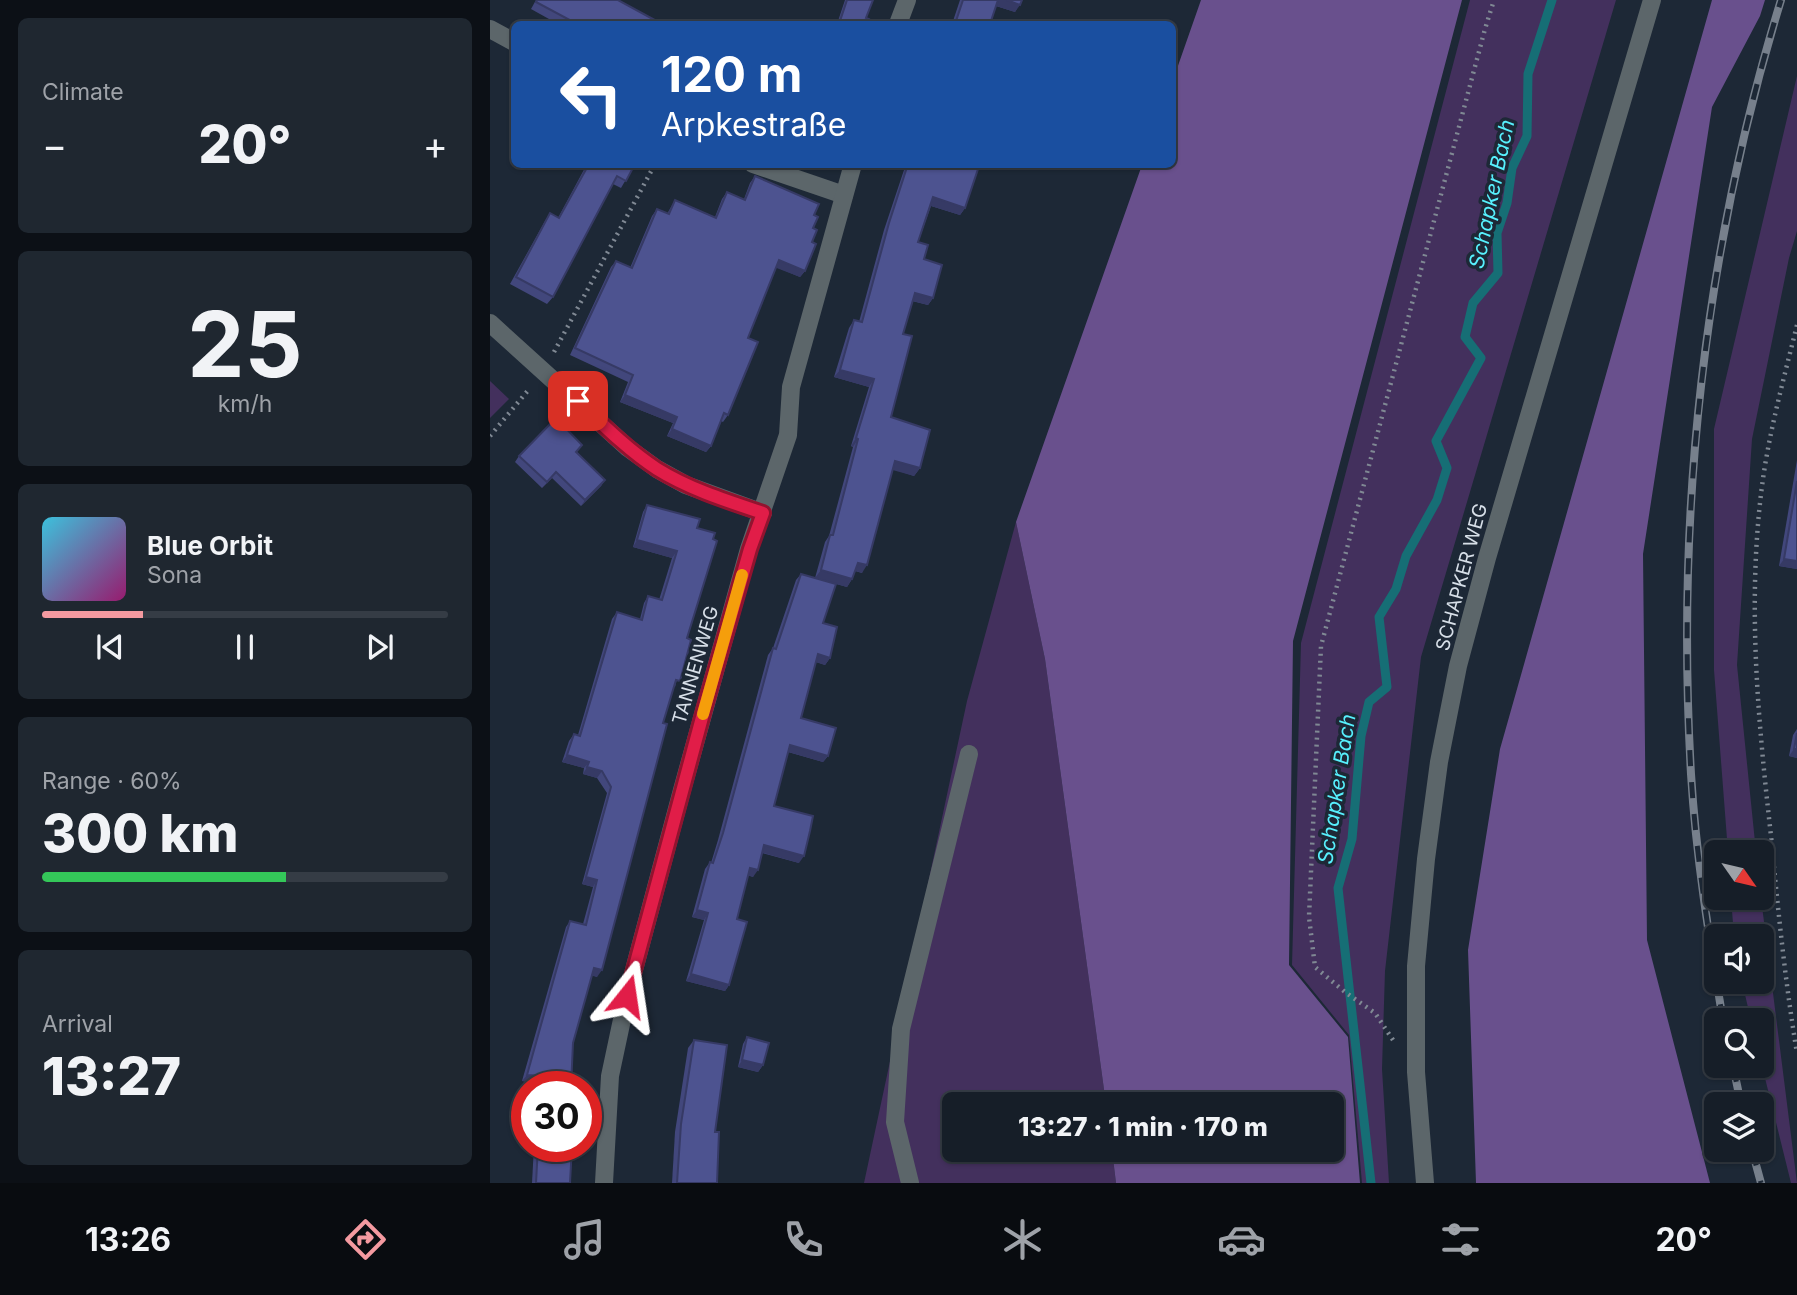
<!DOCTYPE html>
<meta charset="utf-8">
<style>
:root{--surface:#161e28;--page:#1f2730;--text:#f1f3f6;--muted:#9ea2a8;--line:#353c45;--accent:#f49aa0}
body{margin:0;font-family:Inter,sans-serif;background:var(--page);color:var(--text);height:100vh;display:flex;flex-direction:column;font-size:26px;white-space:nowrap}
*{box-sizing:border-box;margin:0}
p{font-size:23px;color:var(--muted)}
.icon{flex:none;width:38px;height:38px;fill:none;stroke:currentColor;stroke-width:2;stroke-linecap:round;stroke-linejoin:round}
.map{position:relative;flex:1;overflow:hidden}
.drawer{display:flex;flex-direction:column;gap:18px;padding:18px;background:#0c1016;width:490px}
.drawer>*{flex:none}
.top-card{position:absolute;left:21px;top:21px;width:665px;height:147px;border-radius:10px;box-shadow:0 2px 5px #0004,0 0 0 2px var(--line);background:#1a4fa0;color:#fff;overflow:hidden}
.needle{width:46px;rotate:124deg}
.controls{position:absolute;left:1214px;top:840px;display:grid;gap:14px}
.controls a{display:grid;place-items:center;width:70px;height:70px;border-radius:10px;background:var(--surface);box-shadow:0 2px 5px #0004,0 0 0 2px var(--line);font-size:35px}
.speed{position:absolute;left:21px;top:1071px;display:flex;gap:14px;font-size:35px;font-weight:700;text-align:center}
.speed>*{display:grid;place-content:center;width:91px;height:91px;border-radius:50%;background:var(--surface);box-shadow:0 2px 5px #0004,0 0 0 2px var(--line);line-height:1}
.speed .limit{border:10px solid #d22;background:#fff;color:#111}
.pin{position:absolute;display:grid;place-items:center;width:60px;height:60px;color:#fff;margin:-30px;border-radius:14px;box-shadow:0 4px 10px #0006}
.me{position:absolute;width:77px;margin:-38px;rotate:15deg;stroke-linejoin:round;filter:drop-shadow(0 0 5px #0008)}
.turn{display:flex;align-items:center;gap:24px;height:147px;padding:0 35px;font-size:32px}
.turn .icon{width:91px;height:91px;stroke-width:2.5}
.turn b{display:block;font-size:49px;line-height:60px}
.big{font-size:52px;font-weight:800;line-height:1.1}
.drawer .card{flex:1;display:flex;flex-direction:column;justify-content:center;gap:10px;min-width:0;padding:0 24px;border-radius:10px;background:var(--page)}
.drawer .dial{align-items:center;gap:0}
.dial b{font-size:91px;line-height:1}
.song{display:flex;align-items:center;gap:21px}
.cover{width:84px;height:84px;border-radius:10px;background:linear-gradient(135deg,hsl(190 70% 55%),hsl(320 70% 35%))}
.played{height:7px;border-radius:4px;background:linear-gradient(90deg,var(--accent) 25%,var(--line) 25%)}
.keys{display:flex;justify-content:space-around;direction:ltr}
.heat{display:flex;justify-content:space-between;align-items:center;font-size:38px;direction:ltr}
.charge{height:10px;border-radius:5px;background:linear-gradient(90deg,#34c759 60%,var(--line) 0)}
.trip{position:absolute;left:452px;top:1092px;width:402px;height:70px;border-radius:10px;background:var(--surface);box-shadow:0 2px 5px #0004,0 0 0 2px var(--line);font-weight:800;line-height:70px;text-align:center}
.tabs{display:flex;height:112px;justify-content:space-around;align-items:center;background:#090c10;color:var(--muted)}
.tabs .icon{width:49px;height:49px}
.tabs .selected{color:var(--accent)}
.tabs b{font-size:32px;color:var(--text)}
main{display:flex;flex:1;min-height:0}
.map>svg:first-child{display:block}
.green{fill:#43305d}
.forest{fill:#69508d}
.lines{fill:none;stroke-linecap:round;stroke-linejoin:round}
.stream{stroke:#166e75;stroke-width:9}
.path{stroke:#808994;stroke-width:4.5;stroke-dasharray:2 5;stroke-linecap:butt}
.minor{stroke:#5c666a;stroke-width:18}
.rail-casing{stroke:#77808c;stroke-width:8}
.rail{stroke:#1d2836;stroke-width:5;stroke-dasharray:16;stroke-linecap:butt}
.wall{fill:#42477c}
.shaded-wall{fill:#363a65}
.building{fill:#4d5390;stroke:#363a65;stroke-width:2}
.route-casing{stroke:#92132f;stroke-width:18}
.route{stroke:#e11d48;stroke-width:12}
.slow{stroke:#f59e0b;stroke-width:12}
.labels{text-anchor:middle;stroke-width:7;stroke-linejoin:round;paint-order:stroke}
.street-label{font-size:19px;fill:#d7dfe8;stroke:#1d2836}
.water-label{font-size:21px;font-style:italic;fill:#57f0fd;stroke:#1d2836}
</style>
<main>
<section class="drawer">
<div class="card"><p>Climate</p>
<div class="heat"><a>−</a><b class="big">20°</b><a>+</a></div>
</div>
<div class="card dial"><b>25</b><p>km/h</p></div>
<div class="card">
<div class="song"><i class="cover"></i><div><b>Blue Orbit</b><p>Sona</p></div></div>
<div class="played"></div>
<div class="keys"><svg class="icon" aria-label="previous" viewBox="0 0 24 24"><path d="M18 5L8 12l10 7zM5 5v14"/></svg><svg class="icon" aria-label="pause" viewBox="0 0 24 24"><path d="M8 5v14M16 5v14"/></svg><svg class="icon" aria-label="next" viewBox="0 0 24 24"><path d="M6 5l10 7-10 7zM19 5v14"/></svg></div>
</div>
<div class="card"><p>Range · 60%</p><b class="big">300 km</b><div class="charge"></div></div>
<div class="card"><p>Arrival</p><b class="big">13:27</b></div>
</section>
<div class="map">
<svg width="1307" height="1183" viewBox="0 0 1307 1183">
<rect width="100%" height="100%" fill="#1d2836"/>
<g class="green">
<polygon points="980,0 1126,0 931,657 895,971 892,1069 899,1183 872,1183 859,1035 802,965 811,643"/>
<polygon points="1307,76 1307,231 1299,258 1262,439 1247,665 1266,852 1238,852 1224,670 1224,429"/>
<polygon points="0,381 19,399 0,418"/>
<polygon points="526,522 555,659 616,1104 464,1104 464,1150 622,1150 626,1183 374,1183 477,701"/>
<polygon points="1241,898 1271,898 1307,1183 1301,1183 1272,1066 1272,1020 1261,1020 1252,982 1272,982 1272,936 1244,936"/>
</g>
<g class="forest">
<polygon points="711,0 972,0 803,641 799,965 858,1037 870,1183 626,1183 622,1150 842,1150 842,1104 616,1104 555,659 526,522 652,165 682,164 683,80"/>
<polygon points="1222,0 1275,0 1270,16 1222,107 1153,554 1157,940 1220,1183 986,1183 978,950 1010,749"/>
</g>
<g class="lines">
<polyline class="stream" points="881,1183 848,888 862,839 871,736 879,702 897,687 889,617 906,589 916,556 947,500 957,468 946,441 991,358 975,337 983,303 1008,273 1007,233 1017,203 1022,168 1037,136 1038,74 1062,0"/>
<g class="path">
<path d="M1307,325C1294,378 1279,432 1272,486C1257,603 1268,720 1281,836C1288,909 1295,981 1307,1053"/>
<polyline points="64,352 165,164"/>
<polyline points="0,436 40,388"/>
<polyline points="903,1040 885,1013 855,992 825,967 819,917 831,646 995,29 1004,0"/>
</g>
<g class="minor">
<polyline points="408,24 417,0"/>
<polyline points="0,29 24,42"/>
<polyline points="263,164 354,195"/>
<polyline points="0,323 138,448 167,469 196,485 273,513"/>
<polyline points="114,1183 120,1076 137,996 192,790 259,549 298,435 301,387 363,164"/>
<polyline points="420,1183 405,1122 411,1029 479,754"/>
<polyline points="935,1183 926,1072 926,966 936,859 949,762 968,666 997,558 1162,0"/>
</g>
<g class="rail-casing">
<g id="rail">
<path d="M1233,1020C1219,938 1206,856 1201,774C1186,512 1214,251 1291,0"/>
<polyline points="1243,1066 1251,1104"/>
<polyline points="1262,1150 1271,1183"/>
</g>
</g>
<use href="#rail" class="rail"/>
</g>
<g class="wall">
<polygon points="46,0 128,0 172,24 68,24 41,9"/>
<polygon points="355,0 383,0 376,18 377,24 347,24"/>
<polygon points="470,0 532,0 525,12 506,6 500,24 462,24"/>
<polygon points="97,164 145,164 131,188 123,184 63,297 57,304 20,284 55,221 60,213 68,218"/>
<polygon points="416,164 485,164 475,208 470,215 441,206 428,242 434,259 443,298 438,305 422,301 413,334 401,417 430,468 424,476 403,469 372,573 365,571 362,579 357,587 325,578 335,542 339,536 363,447 361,446 379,387 344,377 359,328 364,320 369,322 394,230"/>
<polygon points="265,176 324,215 322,242 315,271 310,277 286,267 258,338 238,415 233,422 231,421 221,446 216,452 177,436 183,423 130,402 138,382 80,355 121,267 126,261 140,268 162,216 167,209 177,214 185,200 225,217 232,199 237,192 254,199 260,183"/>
<polygon points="87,452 115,480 111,486 91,506 62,478 52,488 25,462 29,456"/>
<polygon points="1307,460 1307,569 1289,566"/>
<polygon points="157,505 207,528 223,539 185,687 184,687 173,723 107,977 102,975 83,1043 81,1087 47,1087 47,1083 32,1081 76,927 80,921 93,924 103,887 92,884 117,793 107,778 93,774 94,768 72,762 79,741 84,734 88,735 122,619 127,612 150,619 154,603 158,596 169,600 182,558 143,547 153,512"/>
<polygon points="311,574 333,623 340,658 335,665 326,662 311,718 338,756 333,762 298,752 284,806 309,863 272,853 263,877 258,875 247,919 239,985 235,991 196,981 214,920 202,917 215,869 220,862 221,863 228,840 278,655 283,648 306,580"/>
<polygon points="1307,729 1307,758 1299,756 1303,735"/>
<polygon points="257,1037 273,1065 268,1072 248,1067 253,1044"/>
<polygon points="204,1040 225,1132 227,1183 182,1183 185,1132 198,1048"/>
<polygon points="44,1146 82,1146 80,1183 42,1183"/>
</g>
<g class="shaded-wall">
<polygon points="507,0 517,0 530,5 525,12 503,5"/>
<polygon points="443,197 475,208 470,215 438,205"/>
<polygon points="289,260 315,271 310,277 284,267"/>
<polygon points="425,293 443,298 438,305 419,300"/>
<polygon points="350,370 384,379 379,387 344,377"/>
<polygon points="135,395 187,417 183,423 130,402"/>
<polygon points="182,429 221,446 216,452 177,436"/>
<polygon points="366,438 368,439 363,447 361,446"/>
<polygon points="405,461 430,468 424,476 399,469"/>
<polygon points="115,480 111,486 91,506 95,500"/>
<polygon points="147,540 187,551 182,558 143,547"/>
<polygon points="1294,559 1307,561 1307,569 1289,566"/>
<polygon points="368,563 377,565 372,573 363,570"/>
<polygon points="331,570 362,579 357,587 325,578"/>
<polygon points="328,654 340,658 335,665 323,661"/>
<polygon points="300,745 338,756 333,762 295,751"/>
<polygon points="1304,749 1307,749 1307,758 1299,756"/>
<polygon points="77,755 99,762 94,768 72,762"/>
<polygon points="97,767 112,771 107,778 93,774"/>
<polygon points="274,845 314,856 309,863 270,852"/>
<polygon points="260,868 268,870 263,877 256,875"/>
<polygon points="96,877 107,880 103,887 92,884"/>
<polygon points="207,910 218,913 214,920 202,917"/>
<polygon points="104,968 112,970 107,977 99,975"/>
<polygon points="201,974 239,985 235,991 196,981"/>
<polygon points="252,1060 273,1065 268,1072 248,1067"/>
<polygon points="37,1075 52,1076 47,1083 32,1081"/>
</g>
<g class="building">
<polygon points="47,0 128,0 172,24 87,24 46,2"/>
<polygon points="357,0 383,0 376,18 379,19 377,24 349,24"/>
<polygon points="473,0 508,0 500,24 465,24"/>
<polygon points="517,0 532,0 530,5"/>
<polygon points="99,164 145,164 136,181 127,176 63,297 26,277 60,213 69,218"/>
<polygon points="418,164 485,164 489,166 475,208 443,197 428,242 438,245 434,259 452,265 443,298 425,293 413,334 422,336 401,417 440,430 430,468 405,461 377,565 368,563 362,579 331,570 340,535 343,535 368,439 366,438 384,379 350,370 364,320 372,322 399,223"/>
<polygon points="265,176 329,204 324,215 328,217 323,228 327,230 322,242 326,244 315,271 289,260 258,338 268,342 238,415 234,413 221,446 182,429 187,417 135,395 143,375 85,348 126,261 142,268 167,209 179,214 185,200 226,218 237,192 255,200"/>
<polygon points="66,418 92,445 86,452 115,480 95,500 66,472 57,482 29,456"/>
<polygon points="1307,481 1307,561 1294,559"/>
<polygon points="157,505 210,519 207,528 225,533 223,539 227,541 197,638 201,640 190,681 186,680 173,723 177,724 112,970 104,968 83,1043 81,1087 51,1087 52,1076 37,1075 80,921 96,925 107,880 96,877 121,787 112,771 97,767 99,762 77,755 84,734 90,736 127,612 152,620 158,596 172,600 187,551 147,540"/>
<polygon points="311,574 346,584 333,623 347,627 340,658 328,654 311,718 346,728 338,756 300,745 284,806 323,816 320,831 314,856 274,845 268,870 260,868 247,919 257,922 239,985 201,974 218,913 207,910 220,862 223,863 233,833 283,648 286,649"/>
<polygon points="1307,733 1307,749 1304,749"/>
<polygon points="257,1037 279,1043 273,1065 252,1060"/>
<polygon points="204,1040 237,1045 225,1132 229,1132 227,1183 187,1183 191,1124"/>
<polygon points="48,1146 82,1146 80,1183 46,1183"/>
</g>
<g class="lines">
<g class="route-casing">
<path id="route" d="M88,401C113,425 138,450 167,469C199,489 237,501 273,513L260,549L214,710L137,996"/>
</g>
<use href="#route" class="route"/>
<polyline class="slow" points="213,714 252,575"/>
</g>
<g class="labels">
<g class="street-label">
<text transform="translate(971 577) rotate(-75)" y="7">SCHAPKER WEG</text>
<text transform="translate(205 665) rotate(-74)" y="7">TANNENWEG</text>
</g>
<g class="water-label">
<text transform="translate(1002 194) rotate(-78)" y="7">Schapker Bach</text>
<text transform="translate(847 789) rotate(-81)" y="7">Schapker Bach</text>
</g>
</g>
</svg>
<div class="controls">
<a><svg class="needle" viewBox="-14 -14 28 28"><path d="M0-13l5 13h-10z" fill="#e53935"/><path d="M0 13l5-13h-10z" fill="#9ea2a8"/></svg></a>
<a><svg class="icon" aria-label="sound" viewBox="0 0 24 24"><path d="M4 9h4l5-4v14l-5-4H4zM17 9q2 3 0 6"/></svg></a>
<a><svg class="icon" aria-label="search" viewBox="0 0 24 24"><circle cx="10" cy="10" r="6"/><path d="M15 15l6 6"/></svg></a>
<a><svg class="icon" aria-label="layers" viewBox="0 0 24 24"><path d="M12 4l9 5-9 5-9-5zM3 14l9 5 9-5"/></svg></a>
</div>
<div class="speed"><div class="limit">30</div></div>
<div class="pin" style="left:88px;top:401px;background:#d93025"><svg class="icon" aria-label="arrive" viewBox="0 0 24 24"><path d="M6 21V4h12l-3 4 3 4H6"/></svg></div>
<svg class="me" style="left:137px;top:996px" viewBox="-20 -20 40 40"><path d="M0-17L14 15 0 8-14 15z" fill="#e11d48" stroke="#fff" stroke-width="4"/></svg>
<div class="trip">13:27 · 1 min · 170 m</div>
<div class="top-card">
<div class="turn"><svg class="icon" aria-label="left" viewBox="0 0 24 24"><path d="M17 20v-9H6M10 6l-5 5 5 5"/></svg><div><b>120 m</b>Arpkestraße</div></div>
</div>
</div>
</main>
<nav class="tabs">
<b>13:26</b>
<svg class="icon selected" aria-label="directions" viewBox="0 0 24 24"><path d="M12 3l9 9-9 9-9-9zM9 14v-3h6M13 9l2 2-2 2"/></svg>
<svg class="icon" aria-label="music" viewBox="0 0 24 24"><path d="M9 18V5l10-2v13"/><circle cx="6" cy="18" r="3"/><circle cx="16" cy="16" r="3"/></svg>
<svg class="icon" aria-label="phone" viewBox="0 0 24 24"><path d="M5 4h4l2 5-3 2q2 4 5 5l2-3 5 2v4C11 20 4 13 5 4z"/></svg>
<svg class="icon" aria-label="climate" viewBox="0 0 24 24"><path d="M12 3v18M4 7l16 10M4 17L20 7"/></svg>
<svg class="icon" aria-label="car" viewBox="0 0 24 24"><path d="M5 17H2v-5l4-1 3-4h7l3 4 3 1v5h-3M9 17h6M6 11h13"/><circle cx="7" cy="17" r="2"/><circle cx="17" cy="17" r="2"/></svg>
<svg class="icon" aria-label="filters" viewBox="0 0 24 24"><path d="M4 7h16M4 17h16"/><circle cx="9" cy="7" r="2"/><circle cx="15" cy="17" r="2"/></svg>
<b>20°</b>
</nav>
